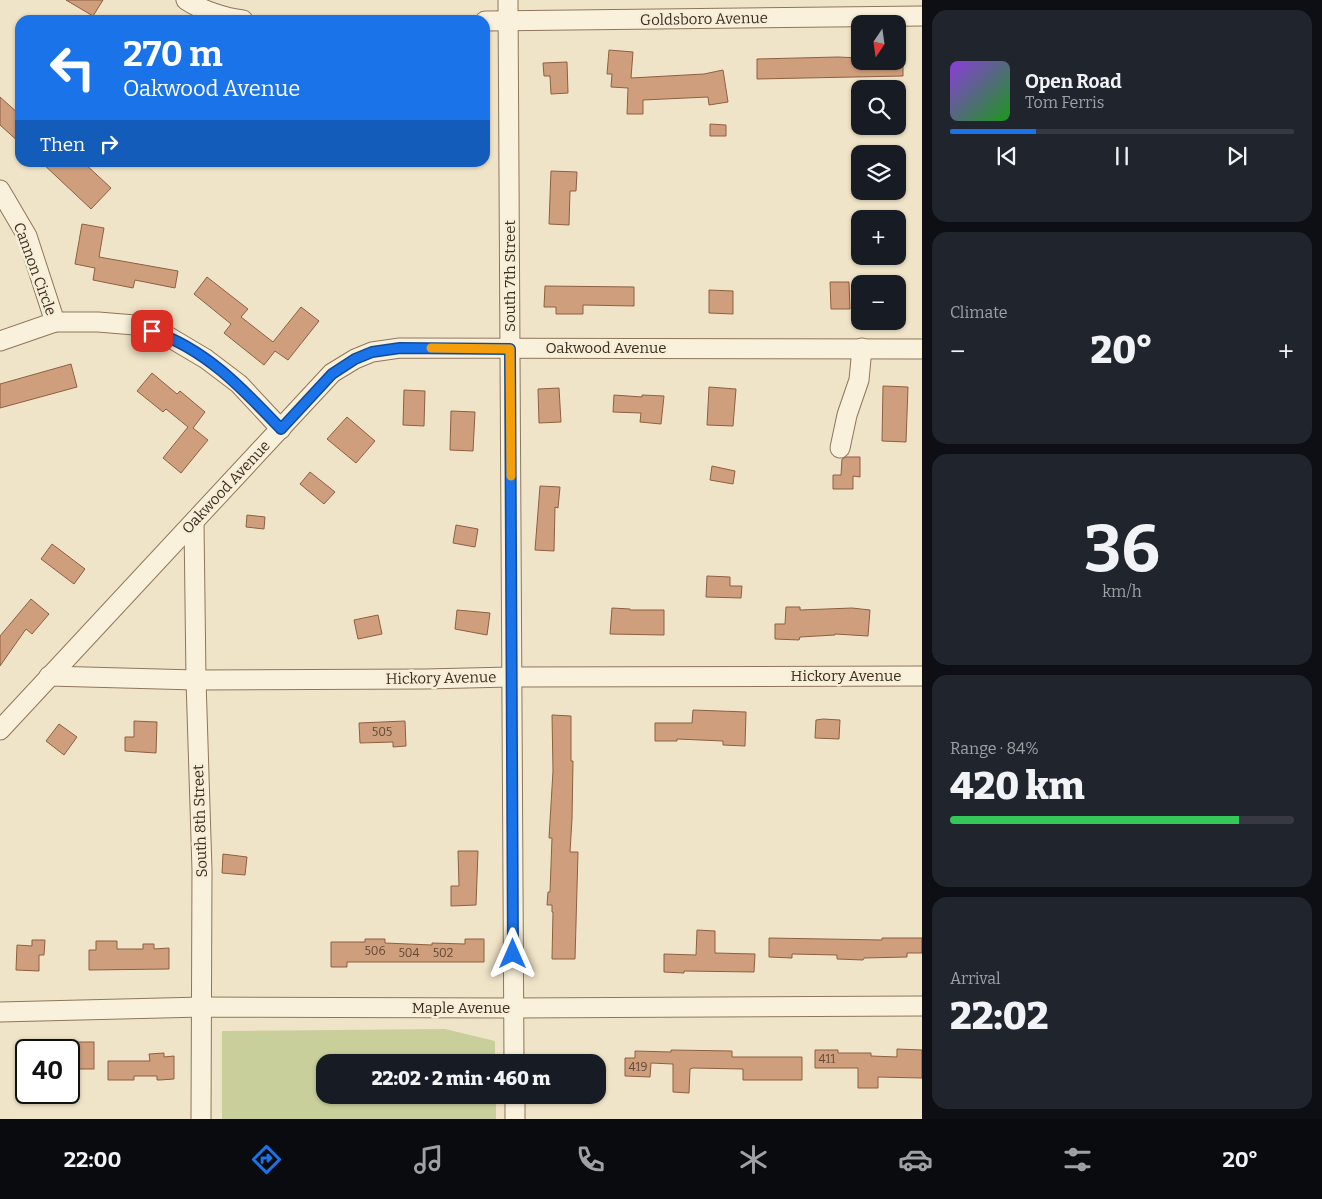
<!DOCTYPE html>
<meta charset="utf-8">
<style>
:root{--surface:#171b24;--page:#20242c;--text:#f1f3f6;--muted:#9ea1a6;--line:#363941;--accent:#1a73e8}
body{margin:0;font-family:Bitter,serif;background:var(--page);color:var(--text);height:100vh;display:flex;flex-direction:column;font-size:19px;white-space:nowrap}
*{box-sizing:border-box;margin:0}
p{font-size:16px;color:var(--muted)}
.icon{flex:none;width:28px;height:28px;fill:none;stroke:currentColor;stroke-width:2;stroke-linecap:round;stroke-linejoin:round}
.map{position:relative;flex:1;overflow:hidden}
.sheet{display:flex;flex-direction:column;gap:10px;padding:10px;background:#0d0f14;width:400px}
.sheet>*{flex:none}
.banner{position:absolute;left:15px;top:15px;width:475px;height:152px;border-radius:15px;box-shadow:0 1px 4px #0004;background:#1a73e8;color:#fff;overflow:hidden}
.needle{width:32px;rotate:193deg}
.controls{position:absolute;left:851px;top:15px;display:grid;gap:10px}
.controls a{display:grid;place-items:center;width:55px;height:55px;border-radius:10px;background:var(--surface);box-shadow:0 1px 4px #0004;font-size:25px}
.speed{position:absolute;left:15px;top:1039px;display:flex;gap:10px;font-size:25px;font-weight:700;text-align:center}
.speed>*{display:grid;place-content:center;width:65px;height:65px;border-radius:50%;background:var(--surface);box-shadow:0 1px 4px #0004;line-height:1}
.speed .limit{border:2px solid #111;border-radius:8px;background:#fff;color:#111}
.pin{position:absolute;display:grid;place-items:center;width:42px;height:42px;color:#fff;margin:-21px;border-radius:10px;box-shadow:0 2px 8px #0006}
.me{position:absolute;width:55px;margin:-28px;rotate:0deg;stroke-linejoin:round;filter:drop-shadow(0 0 4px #0008)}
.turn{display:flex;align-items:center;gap:18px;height:105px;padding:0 25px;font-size:22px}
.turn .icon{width:65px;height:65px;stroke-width:2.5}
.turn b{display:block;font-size:35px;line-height:42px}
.then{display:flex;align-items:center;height:48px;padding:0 25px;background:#0003;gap:10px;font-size:19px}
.big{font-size:38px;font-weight:800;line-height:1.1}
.sheet .card{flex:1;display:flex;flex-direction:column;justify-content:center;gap:8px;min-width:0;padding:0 18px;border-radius:15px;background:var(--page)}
.sheet .dial{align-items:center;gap:0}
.dial b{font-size:65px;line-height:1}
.song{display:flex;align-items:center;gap:15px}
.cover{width:60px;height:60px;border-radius:8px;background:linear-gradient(135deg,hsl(270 70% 55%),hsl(120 70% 35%))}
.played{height:5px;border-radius:2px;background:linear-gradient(90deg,var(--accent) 25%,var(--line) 25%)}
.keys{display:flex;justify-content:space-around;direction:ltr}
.heat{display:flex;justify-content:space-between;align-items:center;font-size:28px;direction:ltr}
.charge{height:8px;border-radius:4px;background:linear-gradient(90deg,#34c759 84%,var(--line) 0)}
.trip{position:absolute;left:316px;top:1054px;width:290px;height:50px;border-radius:15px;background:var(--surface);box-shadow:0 1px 4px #0004;font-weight:800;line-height:50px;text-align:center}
.menu{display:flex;height:80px;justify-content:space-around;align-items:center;background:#090b0e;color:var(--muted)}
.menu .icon{width:35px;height:35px}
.menu .current{color:var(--accent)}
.menu b{font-size:22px;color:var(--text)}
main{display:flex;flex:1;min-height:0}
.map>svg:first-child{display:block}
.green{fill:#c9cf9b}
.building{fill:#cf9f7d;stroke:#8d5f41}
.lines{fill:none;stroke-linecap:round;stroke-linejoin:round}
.minor-casing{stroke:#8d765c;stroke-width:21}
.minor{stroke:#faf1dc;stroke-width:19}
.route-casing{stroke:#114b97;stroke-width:12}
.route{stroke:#1a73e8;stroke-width:9}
.slow{stroke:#f59e0b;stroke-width:9}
.labels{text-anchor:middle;stroke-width:5;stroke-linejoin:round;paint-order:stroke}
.number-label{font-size:12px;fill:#624a37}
.street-label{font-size:15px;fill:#3d2e20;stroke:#f7eed8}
</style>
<main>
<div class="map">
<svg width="922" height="1119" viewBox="0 0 922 1119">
<rect width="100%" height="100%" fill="#f0e4c8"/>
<polygon class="green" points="445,1029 495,1041 495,1062 325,1062 325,1095 496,1095 496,1119 222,1119 222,1031"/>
<g class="building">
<polygon points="66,0 103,0 93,16"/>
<polygon points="609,50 633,52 631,78 704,74 723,70 728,102 709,105 708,97 643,100 643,114 627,114 628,88 611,87 612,74 607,74"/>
<polygon points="838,57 860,58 860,61 903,61 903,76 757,79 757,59"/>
<polygon points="567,62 568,93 551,94 550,76 544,76 543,63"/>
<polygon points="0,97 20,115 20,143 0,125"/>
<polygon points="710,124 726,125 726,136 710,136"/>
<polygon points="41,162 83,162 111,188 91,209"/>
<polygon points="551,171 577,172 576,191 570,191 569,225 549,224"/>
<polygon points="82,224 104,228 99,257 178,271 175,288 135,280 133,288 93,280 95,268 75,264"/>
<polygon points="207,277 248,309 241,317 273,342 301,307 319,321 288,360 275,351 264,365 224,333 231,324 194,294"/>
<polygon points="830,282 849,282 850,309 831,309"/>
<polygon points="545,286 634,287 634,306 583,305 583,314 556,314 556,307 544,307"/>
<polygon points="709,290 733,291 733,314 709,313"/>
<polygon points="71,364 77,387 0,408 0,384"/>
<polygon points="152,373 177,394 180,391 205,412 193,428 208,440 181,473 163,458 188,427 166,409 163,412 137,391"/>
<polygon points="883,386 908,387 906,442 882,441"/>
<polygon points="709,387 736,389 733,426 707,425"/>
<polygon points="559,388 561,422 539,423 538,389"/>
<polygon points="404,390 425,391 424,426 403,425"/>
<polygon points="614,395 642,397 642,395 664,396 661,424 640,422 641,413 613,412"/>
<polygon points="451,411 475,412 473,451 450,450"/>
<polygon points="347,417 375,441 356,463 327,439"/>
<polygon points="846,457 860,457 860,477 853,476 853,489 833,489 833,475 841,475 842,459"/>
<polygon points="712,466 735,471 733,484 710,480"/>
<polygon points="310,472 335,492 324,504 300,484"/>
<polygon points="540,486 560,487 558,508 555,507 554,551 535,550"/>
<polygon points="247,515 265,517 264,529 246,527"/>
<polygon points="456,525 478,529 475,547 453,543"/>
<polygon points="52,544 85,569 74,584 41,559"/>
<polygon points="707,576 730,577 730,586 742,586 741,598 706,597"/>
<polygon points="31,599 49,614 32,634 26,629 0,666 0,636"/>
<polygon points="786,607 800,607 800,610 852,608 870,610 868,636 835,634 835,635 800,637 799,640 775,639 775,624 785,624"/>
<polygon points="612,608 630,609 630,610 664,610 664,635 610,634"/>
<polygon points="457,610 490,613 487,635 455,629"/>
<polygon points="378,615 382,634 358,639 354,620"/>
<polygon points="693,710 746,712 745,746 723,745 723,741 677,739 677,741 655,741 655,723 692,723"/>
<polygon points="552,715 571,716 571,761 573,761 572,819 570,852 578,852 575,959 552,959 553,912 552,912 552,905 547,905 548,892 550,892 552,838 549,838 553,771"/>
<polygon points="823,719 840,720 839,739 815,738 816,720"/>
<polygon points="134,721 157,722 156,753 125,751 125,737 134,737"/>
<polygon points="405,721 406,746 393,747 393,742 360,743 359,723"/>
<polygon points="59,724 77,737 64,755 46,741"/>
<polygon points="458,851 478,851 476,905 451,906 451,886 459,886"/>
<polygon points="223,854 247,857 245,875 222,873"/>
<polygon points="697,930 715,931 715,953 755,954 754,972 684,971 684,973 664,972 664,954 696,955"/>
<polygon points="769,938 882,940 882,938 922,938 922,953 907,953 907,957 864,958 863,960 837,959 837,955 792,954 792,958 769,957"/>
<polygon points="365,939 385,939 385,943 432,945 432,943 465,944 465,939 484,939 484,962 347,962 347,967 331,967 331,942 365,942"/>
<polygon points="32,940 45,940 44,955 39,955 39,971 16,970 17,945 32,946"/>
<polygon points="96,941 117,941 117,949 143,949 143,944 154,944 154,949 169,948 169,969 89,970 89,950 96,950"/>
<rect x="69" y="1042" width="25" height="27"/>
<polygon points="897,1049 922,1050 922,1078 878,1077 878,1088 858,1088 858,1068 815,1068 815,1050 838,1050 838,1053 871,1053 871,1056 897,1057"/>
<polygon points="671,1050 732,1051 732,1057 802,1057 802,1080 743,1080 743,1069 693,1068 690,1069 689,1093 673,1092 673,1064 651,1063 650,1077 625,1076 625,1058 635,1058 635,1051 671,1052"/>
<polygon points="164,1053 164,1057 174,1056 174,1079 160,1080 157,1080 157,1076 134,1076 134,1080 108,1080 108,1061 150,1061 149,1054"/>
</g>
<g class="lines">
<g class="minor-casing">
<g id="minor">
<path d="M186,0C201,10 225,18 243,20"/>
<polyline points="508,0 514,1062"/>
<polyline points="485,21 922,16"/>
<polyline points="0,190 27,236 55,322"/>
<polyline points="0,341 55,322 98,322 135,325 169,337 206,359 239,384 281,429"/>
<polyline points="840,448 847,415 859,380 862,348"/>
<polyline points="194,522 196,680 202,870 201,1119"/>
<polyline points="49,676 196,680 425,679 511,677 922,676"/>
<polyline points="0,730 332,373 355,359 372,352 400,348 922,349"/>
<polyline points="0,1012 202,1007 514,1008 922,1006"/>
<polyline points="515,1095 515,1119"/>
</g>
</g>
<use href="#minor" class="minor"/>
</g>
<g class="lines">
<g class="route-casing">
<path id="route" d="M152,331C206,349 243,389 281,429L332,374L355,359L372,352L400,348L510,349L513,954"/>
</g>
<use href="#route" class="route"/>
<polyline class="slow" points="431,348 510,349 511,476"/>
</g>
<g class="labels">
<g class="number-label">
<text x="382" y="736">505</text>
<text x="375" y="955">506</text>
<text x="409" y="957">504</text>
<text x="443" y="957">502</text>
<text x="827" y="1063">411</text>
<text x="638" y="1071">419</text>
</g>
<g class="street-label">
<text transform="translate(704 19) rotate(-1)" y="5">Goldsboro Avenue</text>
<text transform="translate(35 269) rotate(70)" y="5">Cannon Circle</text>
<text transform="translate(510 276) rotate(-90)" y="5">South 7th Street</text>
<text x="606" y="353">Oakwood Avenue</text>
<text transform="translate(226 487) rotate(-47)" y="5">Oakwood Avenue</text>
<text x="846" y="681">Hickory Avenue</text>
<text transform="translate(441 678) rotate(-1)" y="5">Hickory Avenue</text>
<text transform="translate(200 821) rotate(-92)" y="5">South 8th Street</text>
<text x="461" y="1013">Maple Avenue</text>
</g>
</g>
</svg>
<div class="controls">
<a><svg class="needle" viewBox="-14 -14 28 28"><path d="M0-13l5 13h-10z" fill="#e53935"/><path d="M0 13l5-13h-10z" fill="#9ea1a6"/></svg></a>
<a><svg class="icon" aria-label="search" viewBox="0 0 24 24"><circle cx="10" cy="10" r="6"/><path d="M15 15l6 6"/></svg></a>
<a><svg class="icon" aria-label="layers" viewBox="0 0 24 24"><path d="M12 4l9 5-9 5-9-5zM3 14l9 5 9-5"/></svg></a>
<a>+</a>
<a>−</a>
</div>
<div class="speed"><div class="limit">40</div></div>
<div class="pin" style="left:152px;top:331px;background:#d93025"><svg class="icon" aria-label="arrive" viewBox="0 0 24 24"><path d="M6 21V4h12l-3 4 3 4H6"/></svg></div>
<svg class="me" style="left:513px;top:954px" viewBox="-20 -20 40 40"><path d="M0-17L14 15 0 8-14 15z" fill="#1a73e8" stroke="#fff" stroke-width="4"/></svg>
<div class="trip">22:02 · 2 min · 460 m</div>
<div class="banner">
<div class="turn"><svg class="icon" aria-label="left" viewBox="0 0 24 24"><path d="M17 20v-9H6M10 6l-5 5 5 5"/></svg><div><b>270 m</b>Oakwood Avenue</div></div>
<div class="then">Then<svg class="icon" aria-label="right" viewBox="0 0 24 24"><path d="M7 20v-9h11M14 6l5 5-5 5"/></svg></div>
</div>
</div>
<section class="sheet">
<div class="card">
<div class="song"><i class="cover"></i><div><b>Open Road</b><p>Tom Ferris</p></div></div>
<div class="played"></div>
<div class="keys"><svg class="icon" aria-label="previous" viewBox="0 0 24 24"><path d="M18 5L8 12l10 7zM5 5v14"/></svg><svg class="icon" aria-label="pause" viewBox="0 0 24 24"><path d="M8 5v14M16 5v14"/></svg><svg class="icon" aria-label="next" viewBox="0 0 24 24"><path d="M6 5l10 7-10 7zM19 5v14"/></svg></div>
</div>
<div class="card"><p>Climate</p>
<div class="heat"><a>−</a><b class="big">20°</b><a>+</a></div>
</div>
<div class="card dial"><b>36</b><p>km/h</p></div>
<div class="card"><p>Range · 84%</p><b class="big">420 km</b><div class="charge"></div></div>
<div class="card"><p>Arrival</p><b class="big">22:02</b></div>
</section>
</main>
<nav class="menu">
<b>22:00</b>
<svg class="icon current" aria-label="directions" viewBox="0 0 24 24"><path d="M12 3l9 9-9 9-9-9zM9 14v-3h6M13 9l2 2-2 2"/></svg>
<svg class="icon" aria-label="music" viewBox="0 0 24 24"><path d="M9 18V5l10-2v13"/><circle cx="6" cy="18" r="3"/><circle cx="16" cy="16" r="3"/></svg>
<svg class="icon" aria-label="phone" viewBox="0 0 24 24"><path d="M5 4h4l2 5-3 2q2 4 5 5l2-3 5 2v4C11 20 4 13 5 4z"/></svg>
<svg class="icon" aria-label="climate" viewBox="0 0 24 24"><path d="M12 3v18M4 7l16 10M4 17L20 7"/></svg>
<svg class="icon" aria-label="car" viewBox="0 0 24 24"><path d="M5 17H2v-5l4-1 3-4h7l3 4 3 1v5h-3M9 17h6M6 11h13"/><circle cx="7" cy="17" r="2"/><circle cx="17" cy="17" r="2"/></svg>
<svg class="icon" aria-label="filters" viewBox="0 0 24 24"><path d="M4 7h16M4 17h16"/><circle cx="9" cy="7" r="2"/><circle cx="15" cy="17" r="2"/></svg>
<b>20°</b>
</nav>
